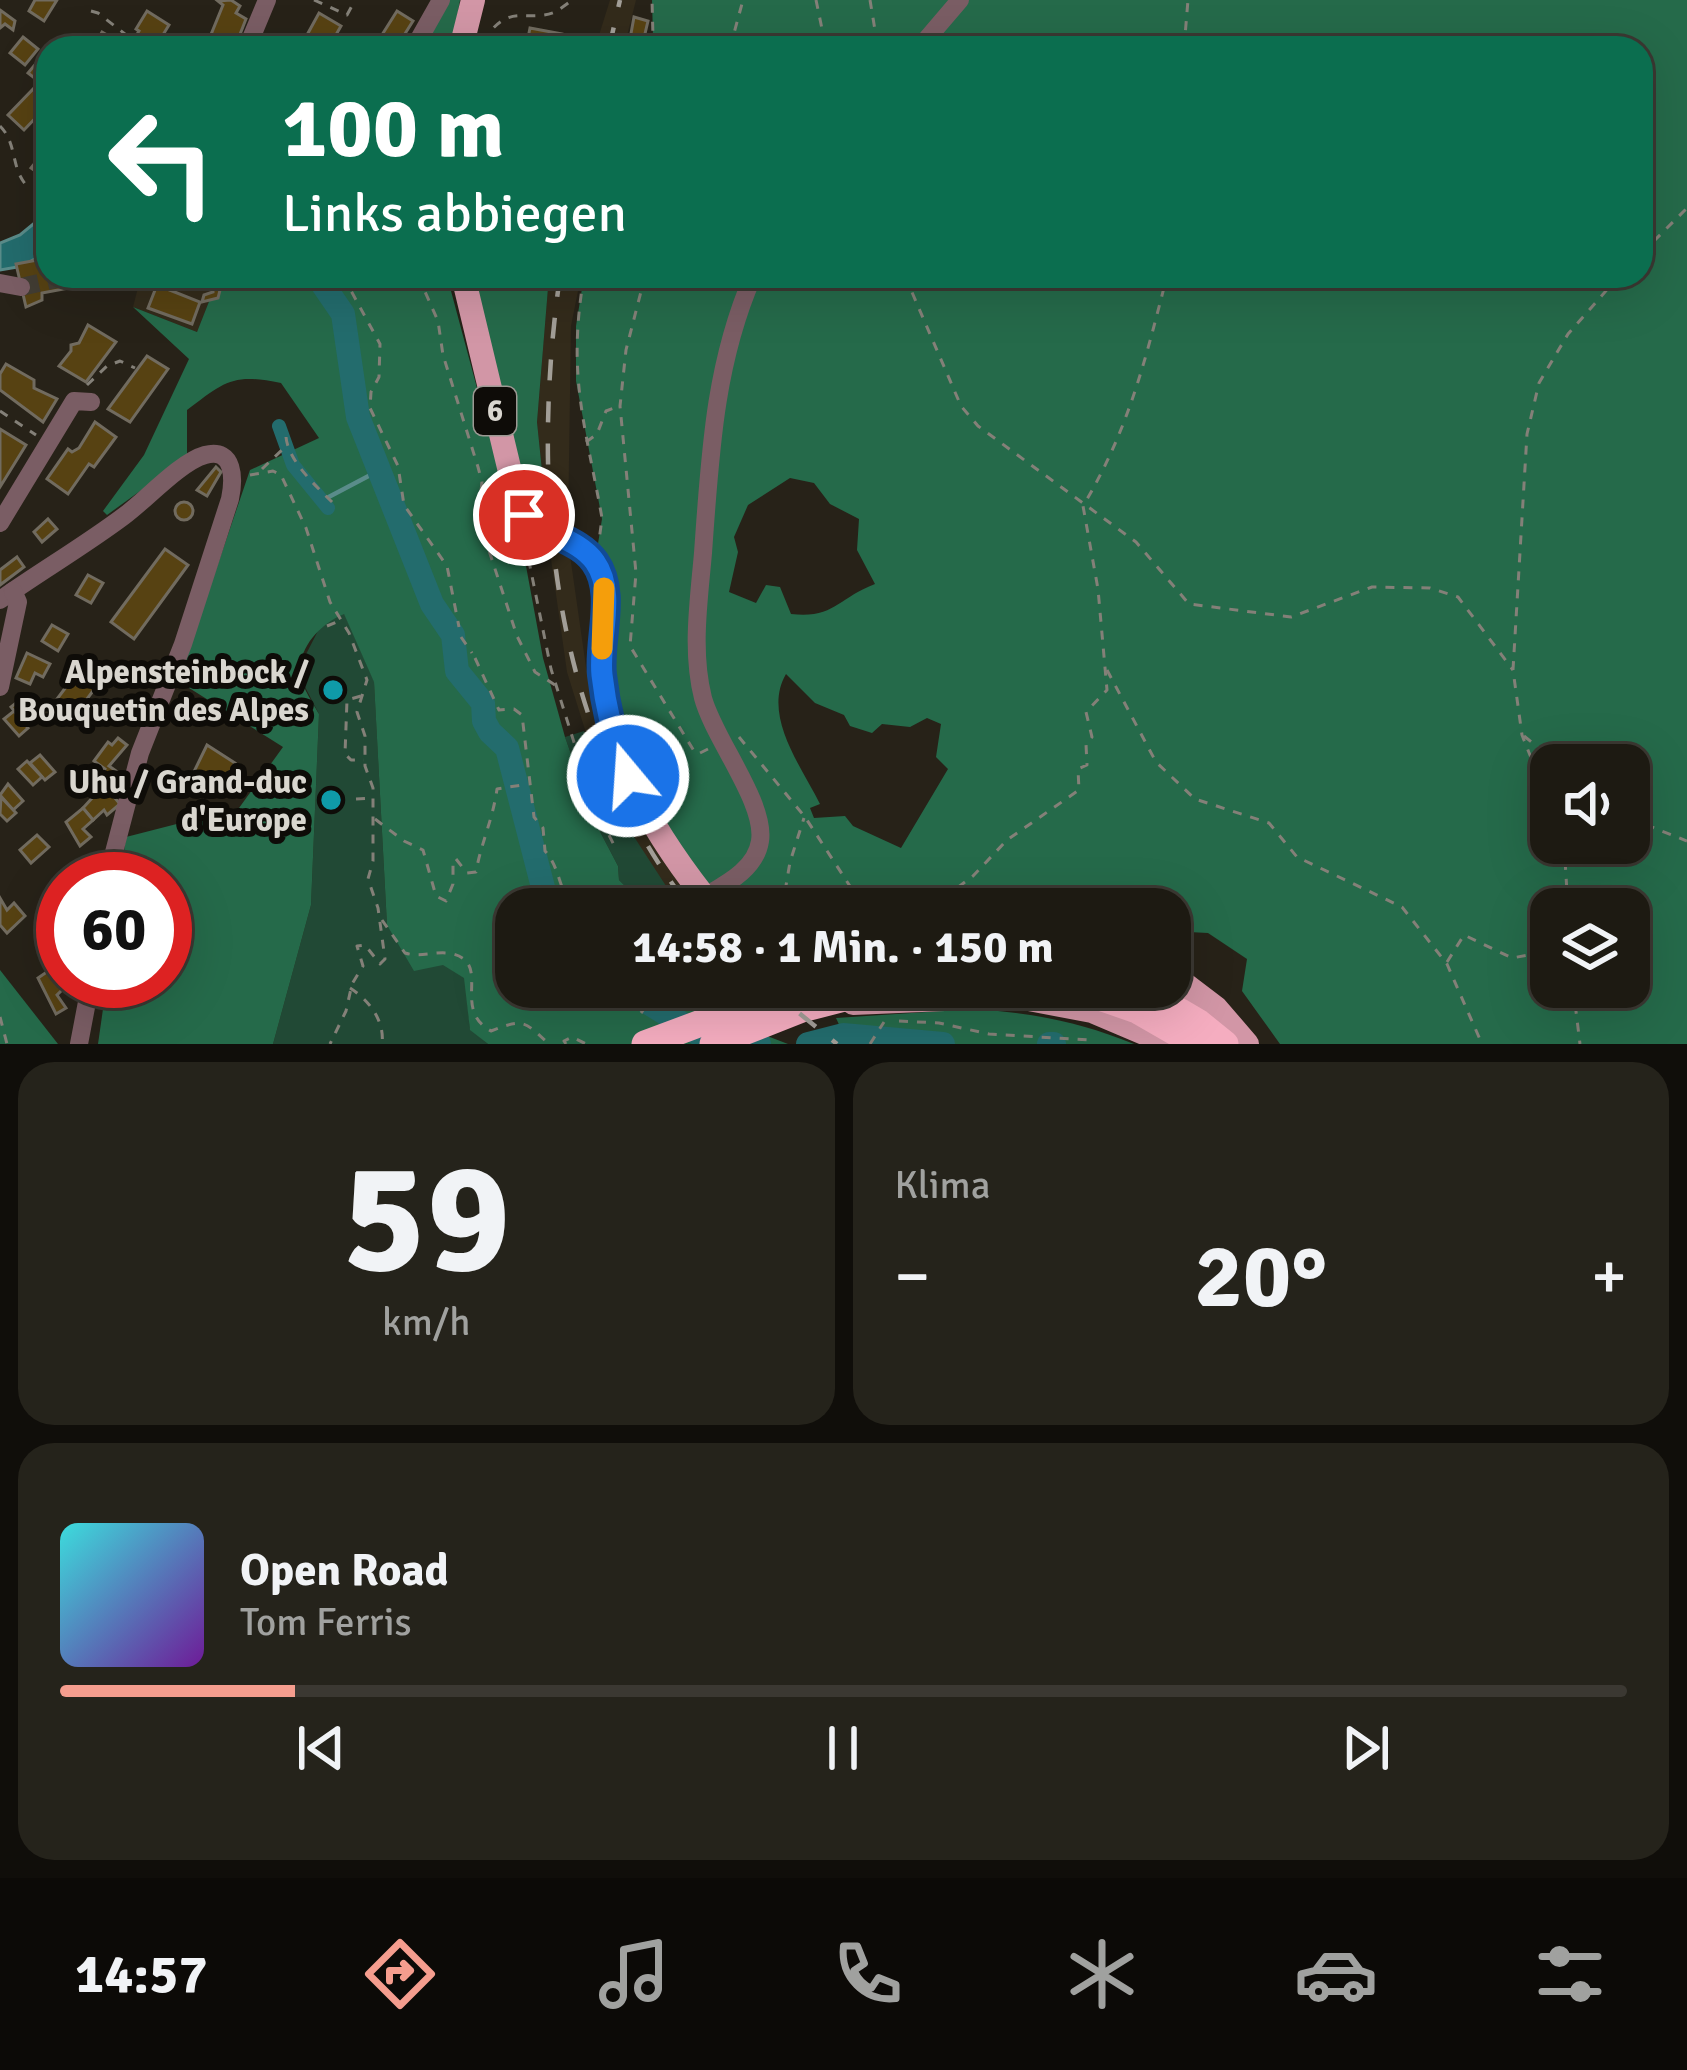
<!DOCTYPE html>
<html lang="de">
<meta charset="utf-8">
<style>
:root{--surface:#1d1a12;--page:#25231b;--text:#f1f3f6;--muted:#a0a19f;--line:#3b3832;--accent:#f59d8e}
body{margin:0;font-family:Signika,sans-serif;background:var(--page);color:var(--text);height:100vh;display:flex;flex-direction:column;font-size:45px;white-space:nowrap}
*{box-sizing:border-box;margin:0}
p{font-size:39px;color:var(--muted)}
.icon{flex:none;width:66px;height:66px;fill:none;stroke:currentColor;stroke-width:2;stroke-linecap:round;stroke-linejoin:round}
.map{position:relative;height:1044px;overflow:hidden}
.panel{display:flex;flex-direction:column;gap:18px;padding:18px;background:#100e0a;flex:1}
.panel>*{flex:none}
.banner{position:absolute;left:36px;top:36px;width:1617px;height:252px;border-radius:36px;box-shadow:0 12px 48px #0002,0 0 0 3px var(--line);background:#0b6e4f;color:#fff;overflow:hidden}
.tools{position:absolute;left:1530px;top:744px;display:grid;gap:24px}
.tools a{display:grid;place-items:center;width:120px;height:120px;border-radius:24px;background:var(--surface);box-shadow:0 12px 48px #0002,0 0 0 3px var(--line);font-size:60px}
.speed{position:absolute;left:36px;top:852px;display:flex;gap:24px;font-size:60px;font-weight:700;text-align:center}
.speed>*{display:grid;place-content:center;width:156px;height:156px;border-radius:50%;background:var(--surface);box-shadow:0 12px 48px #0002,0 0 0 3px var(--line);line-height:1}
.speed .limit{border:18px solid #d22;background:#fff;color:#111}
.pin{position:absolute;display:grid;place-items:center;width:102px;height:102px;color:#fff;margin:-51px;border:6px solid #fff;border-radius:50%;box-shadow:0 3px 12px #0007}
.me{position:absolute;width:132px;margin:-66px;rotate:342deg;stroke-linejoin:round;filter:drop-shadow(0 0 9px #0008)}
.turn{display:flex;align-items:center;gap:42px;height:252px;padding:0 48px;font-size:54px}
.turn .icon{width:156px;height:156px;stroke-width:2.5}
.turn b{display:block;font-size:84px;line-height:102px}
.big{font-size:90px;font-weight:700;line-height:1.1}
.panel .widget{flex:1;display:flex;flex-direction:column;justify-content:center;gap:18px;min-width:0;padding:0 42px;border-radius:36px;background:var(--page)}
.panel .dial{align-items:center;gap:0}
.dial b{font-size:156px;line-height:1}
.song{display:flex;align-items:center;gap:36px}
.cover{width:144px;height:144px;border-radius:18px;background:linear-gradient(135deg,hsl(180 70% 55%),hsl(280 70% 35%))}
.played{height:12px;border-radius:6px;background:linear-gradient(90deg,var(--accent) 15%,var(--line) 15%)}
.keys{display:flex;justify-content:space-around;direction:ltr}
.heat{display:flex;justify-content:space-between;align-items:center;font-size:66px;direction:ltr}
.panel .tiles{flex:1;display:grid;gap:18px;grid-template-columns:1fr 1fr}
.widget:last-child{grid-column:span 2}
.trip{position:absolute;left:495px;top:888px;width:696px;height:120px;border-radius:36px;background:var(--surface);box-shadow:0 12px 48px #0002,0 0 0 3px var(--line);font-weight:700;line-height:120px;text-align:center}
.menu{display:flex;height:192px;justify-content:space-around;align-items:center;background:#0c0a07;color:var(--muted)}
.menu .icon{width:84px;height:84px}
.menu .on{color:var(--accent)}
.menu b{font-size:54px;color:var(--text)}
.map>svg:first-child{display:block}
.built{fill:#332b1b}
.green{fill:#214935}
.forest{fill:#256a4a;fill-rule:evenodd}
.water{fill:#236c6d;stroke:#5a8c8a;stroke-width:3}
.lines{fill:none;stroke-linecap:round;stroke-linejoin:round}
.stream{stroke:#5a8c8a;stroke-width:4.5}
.canal{stroke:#236c6d;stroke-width:14}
.river{stroke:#236c6d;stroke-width:24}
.building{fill:#574212;stroke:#716b5f;stroke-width:3}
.minor-tunnel{stroke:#423d33;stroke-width:18;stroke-dasharray:18 9;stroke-linecap:butt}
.path{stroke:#848078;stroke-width:3;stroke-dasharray:9 9;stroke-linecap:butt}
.minor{stroke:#7a5d64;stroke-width:18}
.major{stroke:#d296a6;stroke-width:24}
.highway{stroke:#f5adc0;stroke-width:27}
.rail{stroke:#a29e97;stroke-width:4.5;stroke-dasharray:21 21;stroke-linecap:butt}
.route-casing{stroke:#114b97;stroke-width:30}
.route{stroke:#1a73e8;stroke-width:21}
.slow{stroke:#f59e0b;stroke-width:21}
.culture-dot{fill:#0f9aa8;stroke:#0e0c08;stroke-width:4.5}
.labels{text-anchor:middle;stroke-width:12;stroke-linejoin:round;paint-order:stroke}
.shield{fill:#0e0c08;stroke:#9c9993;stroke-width:3}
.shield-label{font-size:30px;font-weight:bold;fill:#d9d6cf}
.poi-label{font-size:33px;font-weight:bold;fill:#d9d6cf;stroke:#0e0c08;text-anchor:end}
</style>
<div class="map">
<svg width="1687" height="1044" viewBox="0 0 1687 1044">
<rect width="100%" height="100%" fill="#272218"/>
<g class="built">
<polygon points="610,0 636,0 624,48 595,48"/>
<polygon points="141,276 219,276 197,332 133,307"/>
<polygon points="549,276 581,276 571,326 568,528 547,519 537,422"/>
<polygon points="549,545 570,555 586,667 610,760 629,803 700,909 681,909 668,893 628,830 596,765 567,672"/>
</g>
<g class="green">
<polygon points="344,613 374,681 387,925 465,978 470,1029 488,1044 273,1044 311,905 319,714 305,687 300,666 322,623"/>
<polygon points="584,731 616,809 681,909 648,909 619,880 618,866 595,822 565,737"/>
</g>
<g class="forest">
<polygon points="448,0 460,0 452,48 422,48"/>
<path d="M652,0H1687V1044H1280L1242,991L1247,959L1208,933L1170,931V909H719L628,776L595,562L602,519L576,381V326L584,276H1641V48H649L653,37ZM790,478L814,483L830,504L859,519L857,550L875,584C838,598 834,619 791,614L780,587L766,585L756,603L729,592L738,552L734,537L748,505ZM786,674L815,703L844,715L850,726L872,733L882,724L910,727L927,718L941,724L936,757L948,769L901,848L853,826L845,816L814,818L810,808L820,804C801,766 762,715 786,674ZM1551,765H1629V843H1551ZM1551,909H1629V987H1551Z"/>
<path d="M219,276H447L511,515L521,539L543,658L565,737L595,822L618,866L619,880L648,909H516V987H708L757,1032L788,1044H488L470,1030L464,978L443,965L414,971L387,925L374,682L344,614C324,622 303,642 300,666C298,682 312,701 319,714L311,905L273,1044H98L107,981H165V879H120L126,837L239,808L283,747L178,681L250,470L319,438L281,383C233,373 225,381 187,410V457L107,515L103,511L144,455L189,359L133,307L197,332Z"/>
<polygon points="473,276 549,276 537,422 547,519 527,501"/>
<polygon points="0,970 58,1044 0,1044"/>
<path d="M972,1009C1033,1013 1077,1021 1134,1044H848L836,1018Z"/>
</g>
<polygon class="water" points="48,212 48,251 23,266 0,270 0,243 20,235"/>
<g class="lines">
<polyline class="stream" points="323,500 378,471"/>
<polyline class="canal" points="279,426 293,465 328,508"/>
<g class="river">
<polyline points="317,276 343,314 358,417 432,604 453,635 457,671 483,703 484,721 490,732 507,748 546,899 553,909"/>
<polyline points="623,987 705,1038 719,1043 759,1044"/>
<polyline points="808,1044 843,1035 943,1044"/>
<polyline points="1049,1044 1054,1044"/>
</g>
</g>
<g class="building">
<polygon points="35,0 57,0 44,21 29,11"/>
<polygon points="231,0 240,6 236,13 246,19 235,47 210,37 223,5 218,1"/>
<polygon points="0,10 15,21 13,30 5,24 0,28"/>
<polygon points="147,11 169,25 158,43 136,36 139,31 136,29"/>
<polygon points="397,11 413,21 396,48 380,38"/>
<polygon points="319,13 341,26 329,47 307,35"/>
<polygon points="634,17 648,21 643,42 630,39"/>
<polygon points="530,28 562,34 560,48 526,48"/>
<polygon points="102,32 124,45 122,48 93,48"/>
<polygon points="307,35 329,47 329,48 300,48"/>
<polygon points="23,37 38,49 25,65 10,53"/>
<polygon points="210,37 235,47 234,48 206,48"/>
<polygon points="43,55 48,67 37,80 28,73"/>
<polygon points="38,84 48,94 48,105 24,130 8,115"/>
<polygon points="40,157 48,164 48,180 31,168"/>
<polygon points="48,258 48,276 133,276 42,293 42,300 26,307 16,264"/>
<polygon points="191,276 216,279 221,286 218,298 202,302 204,295 213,292 213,287"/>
<polygon points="157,285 200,302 192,324 148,308"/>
<polygon points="88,325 116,342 86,382 59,366 71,351 71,345 79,343"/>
<polygon points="147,356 168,369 130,422 108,409"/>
<polygon points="6,364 34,380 34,388 57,399 43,422 0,390 0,374"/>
<polygon points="95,422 116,437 94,467 89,464 68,494 47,479 68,449 72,452 79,448"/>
<polygon points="0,429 26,445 0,487"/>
<polygon points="216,467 221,472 207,496 197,490"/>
<circle cx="184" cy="511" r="9"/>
<polygon points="48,519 57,529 42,542 34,532"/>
<polygon points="165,549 188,565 134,639 111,622"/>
<polygon points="17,557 24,567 0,585 0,570"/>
<polygon points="88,575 103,583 91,603 76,595"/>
<polygon points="52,625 68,634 58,651 42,641"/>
<polygon points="27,653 50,664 43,677 35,673 30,684 16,678"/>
<polygon points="87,659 107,672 70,722 51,707"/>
<polygon points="21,699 35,716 25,724 11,707"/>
<polygon points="14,711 28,728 19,736 4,719"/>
<polygon points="118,738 127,745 109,766 119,773 111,783 102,775 105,769 94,761 108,742 112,745"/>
<polygon points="207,745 235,763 227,779 215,774 204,797 186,788"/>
<polygon points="40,755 55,772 45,780 30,763"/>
<polygon points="27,761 42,777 33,785 18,769"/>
<polygon points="8,784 23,801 13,810 0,795"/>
<polygon points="104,785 120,804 107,815 104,810 93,820 83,808"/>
<polygon points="1,797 16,813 7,821 0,814"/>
<polygon points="83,808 93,820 83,829 91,837 80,846 66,822"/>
<polygon points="37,835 49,847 31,863 20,850"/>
<polygon points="0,898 7,910 14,903 25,916 7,933 0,925"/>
<polygon points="54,967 66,986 57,995 66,1008 56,1014 38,978"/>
</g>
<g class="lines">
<polyline class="minor-tunnel" points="21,287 70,276"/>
<g class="path">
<polyline points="314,0 347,15 353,4"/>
<polyline points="816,0 826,48"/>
<polyline points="870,0 878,48"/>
<polyline points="91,11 98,13 143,48"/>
<path d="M483,42C509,0 526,24 555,12C556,12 571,1 572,0"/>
<polyline points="649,48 653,37 652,0"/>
<polyline points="730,48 743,0"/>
<polyline points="1184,48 1188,0"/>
<path d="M0,126C18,144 10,169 28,187"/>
<polyline points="1641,254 1687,208"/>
<polyline points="343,276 380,344 379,377 371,392 370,408 398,466 404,505 447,566 459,627"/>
<polyline points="418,276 438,321 443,355 478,467 482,482 478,517 517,636 535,672 555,685"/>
<path d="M584,276C567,376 585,423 602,518L599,541"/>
<polyline points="645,276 626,350 620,406 636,573 630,646 694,751 698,754 708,749"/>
<polyline points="905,276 961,406 978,426 1136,542 1189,604 1291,617 1372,587 1430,588 1458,597 1513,670"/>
<polyline points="87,385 107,366 120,361 135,368"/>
<polyline points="0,411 36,435"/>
<path d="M286,437C288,461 317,487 334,504"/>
<polyline points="586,442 597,434 606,411 617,407"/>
<polyline points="262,469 285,447"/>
<polyline points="250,475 273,471 281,475 306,528 330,602 349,633 367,680 357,712 365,736 365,766 373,788 373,861 368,879 378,908 385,959 380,964 365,945 357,946 363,966 352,984 346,1011 330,1044"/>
<polyline points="481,498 524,550"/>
<polyline points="525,542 551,669 594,806 616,849"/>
<polyline points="327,626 339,621"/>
<polyline points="461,637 472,653"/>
<path d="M475,658L499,710L514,709L522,715L534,817L543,828L545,851C560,867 559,892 574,909"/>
<polyline points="1107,670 1156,762 1195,799 1269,823 1297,857 1402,907 1447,964 1482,1044"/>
<polyline points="361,696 347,700 345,754 351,760 364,760"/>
<polyline points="1524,736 1560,765"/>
<path d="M739,737L805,817L859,900L871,906L949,894L973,876L1007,840L1079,790L1078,769L1087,765L1086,744L1092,737L1086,712L1107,690L1098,589L1083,506C1129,429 1145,361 1167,276"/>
<polyline points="356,799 372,798"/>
<polyline points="1551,808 1522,735 1513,670 1527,434 1539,383 1568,334 1619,276"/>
<polyline points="1629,818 1687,841"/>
<path d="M375,819L404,841L423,850L436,896L446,901L453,884V860L456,859L467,873L476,872C481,843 493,819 497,789L528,784"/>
<polyline points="1564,843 1568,909"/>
<polyline points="782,909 790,862 804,818"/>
<path d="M382,920L405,953C421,958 437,950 453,954C492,964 451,1009 491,1031C524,1018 524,1021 549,1044"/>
<polyline points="1447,962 1464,935 1512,958 1545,952 1551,955"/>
<polyline points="645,987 673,1009 679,1002 689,1008"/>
<polyline points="1573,987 1580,1044"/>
<path d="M350,988C369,1000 385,1021 382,1044"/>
<polyline points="641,1013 654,995"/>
<polyline points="0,1017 7,1044"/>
<polyline points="899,1021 939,1023 989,1034 1089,1040 1091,1044"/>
<polyline points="566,1044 564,1041 572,1037 586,1044"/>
<polyline points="870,1044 884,1022"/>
</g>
<g class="minor">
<polyline points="247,48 267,0"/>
<polyline points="414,48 441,0"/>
<polyline points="919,48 960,0"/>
<polyline points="0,283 21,287"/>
<polyline points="0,523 74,401 91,402"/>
<path d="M0,600C41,571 84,546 124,516C146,500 180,462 205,455C235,447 234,480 230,499L183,644L140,753L107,879"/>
<polyline points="0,687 18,602 13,591"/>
<path d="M704,897C726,884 756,869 760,841C766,803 714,739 703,698C691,651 699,600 703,553C710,457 714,365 753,276"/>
<polyline points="79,1044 91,981"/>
</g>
<g class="major">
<polyline points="461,48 473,0"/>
<path d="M463,276L518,505C536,539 586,536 601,572C613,603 598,641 601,672C610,763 658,840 714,909"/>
<polyline points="1170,973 1216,1008 1247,1044"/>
<polyline points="853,1003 1013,996 1092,1011 1170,1044"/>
</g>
<g class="highway">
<polyline points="1071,987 1137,1010 1196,1044"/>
<polyline points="1138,987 1199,1023 1225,1044"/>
<polyline points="645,1044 797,987"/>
<polyline points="713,1044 802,1009 887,987"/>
</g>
<g class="rail">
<polyline points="609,48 620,0"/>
<path d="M560,276C529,494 552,731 691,909"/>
<polyline points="767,987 837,1044"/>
</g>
</g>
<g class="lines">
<g class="route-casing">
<path id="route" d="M524,515C544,535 578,538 595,562C617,593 598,640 602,675C606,710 614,743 628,776"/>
</g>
<use href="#route" class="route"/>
<polyline class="slow" points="602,649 604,588"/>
</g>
<g class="culture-dot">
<circle cx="333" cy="690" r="12"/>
<circle cx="331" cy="800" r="12"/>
</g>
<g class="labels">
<rect class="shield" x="474" y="387" width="42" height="48" rx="9"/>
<g class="shield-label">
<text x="495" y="421">6</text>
</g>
<g class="poi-label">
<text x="309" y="683">Alpensteinbock /<tspan x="309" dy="38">Bouquetin des Alpes</tspan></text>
<text x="307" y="793">Uhu / Grand-duc<tspan x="307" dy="38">d'Europe</tspan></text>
</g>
</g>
</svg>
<div class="tools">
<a><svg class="icon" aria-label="sound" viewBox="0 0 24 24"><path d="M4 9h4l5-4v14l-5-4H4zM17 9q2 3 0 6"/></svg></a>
<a><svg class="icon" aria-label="layers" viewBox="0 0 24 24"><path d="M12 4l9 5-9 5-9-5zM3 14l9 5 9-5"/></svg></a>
</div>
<div class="speed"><div class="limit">60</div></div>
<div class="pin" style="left:524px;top:515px;background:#d93025"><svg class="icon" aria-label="arrive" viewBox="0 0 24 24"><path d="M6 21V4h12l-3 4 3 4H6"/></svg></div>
<svg class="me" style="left:628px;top:776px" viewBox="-20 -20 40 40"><circle r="17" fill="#1a73e8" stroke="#fff" stroke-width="3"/><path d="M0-11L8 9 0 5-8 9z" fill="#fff"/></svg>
<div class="trip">14:58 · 1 Min. · 150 m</div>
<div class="banner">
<div class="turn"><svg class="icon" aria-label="left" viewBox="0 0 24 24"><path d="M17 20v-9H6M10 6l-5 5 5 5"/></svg><div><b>100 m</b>Links abbiegen</div></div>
</div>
</div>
<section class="panel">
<div class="tiles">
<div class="widget dial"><b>59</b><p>km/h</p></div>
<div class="widget"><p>Klima</p>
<div class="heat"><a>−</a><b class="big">20°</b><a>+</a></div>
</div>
<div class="widget">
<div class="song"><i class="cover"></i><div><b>Open Road</b><p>Tom Ferris</p></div></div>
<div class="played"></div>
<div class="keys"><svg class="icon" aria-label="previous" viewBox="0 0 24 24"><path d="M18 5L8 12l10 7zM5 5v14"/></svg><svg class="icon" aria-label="pause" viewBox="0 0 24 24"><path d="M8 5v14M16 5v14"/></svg><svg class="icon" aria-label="next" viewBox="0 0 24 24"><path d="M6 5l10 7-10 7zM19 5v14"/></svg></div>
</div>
</div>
</section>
<nav class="menu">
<b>14:57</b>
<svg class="icon on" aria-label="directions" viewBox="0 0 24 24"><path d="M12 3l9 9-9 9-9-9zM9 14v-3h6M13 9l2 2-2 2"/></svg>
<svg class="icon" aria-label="music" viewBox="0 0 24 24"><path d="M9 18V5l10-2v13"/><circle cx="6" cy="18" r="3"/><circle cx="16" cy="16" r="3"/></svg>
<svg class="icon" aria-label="phone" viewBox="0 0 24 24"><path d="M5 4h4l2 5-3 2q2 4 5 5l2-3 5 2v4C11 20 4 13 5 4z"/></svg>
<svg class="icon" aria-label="climate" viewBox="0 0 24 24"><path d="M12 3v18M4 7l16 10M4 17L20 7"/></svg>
<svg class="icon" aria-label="car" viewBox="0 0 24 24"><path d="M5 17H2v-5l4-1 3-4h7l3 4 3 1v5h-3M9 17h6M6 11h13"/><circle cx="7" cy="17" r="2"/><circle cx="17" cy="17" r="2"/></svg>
<svg class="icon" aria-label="filters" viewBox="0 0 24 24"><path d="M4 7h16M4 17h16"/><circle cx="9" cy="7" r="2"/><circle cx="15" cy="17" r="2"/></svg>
</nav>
